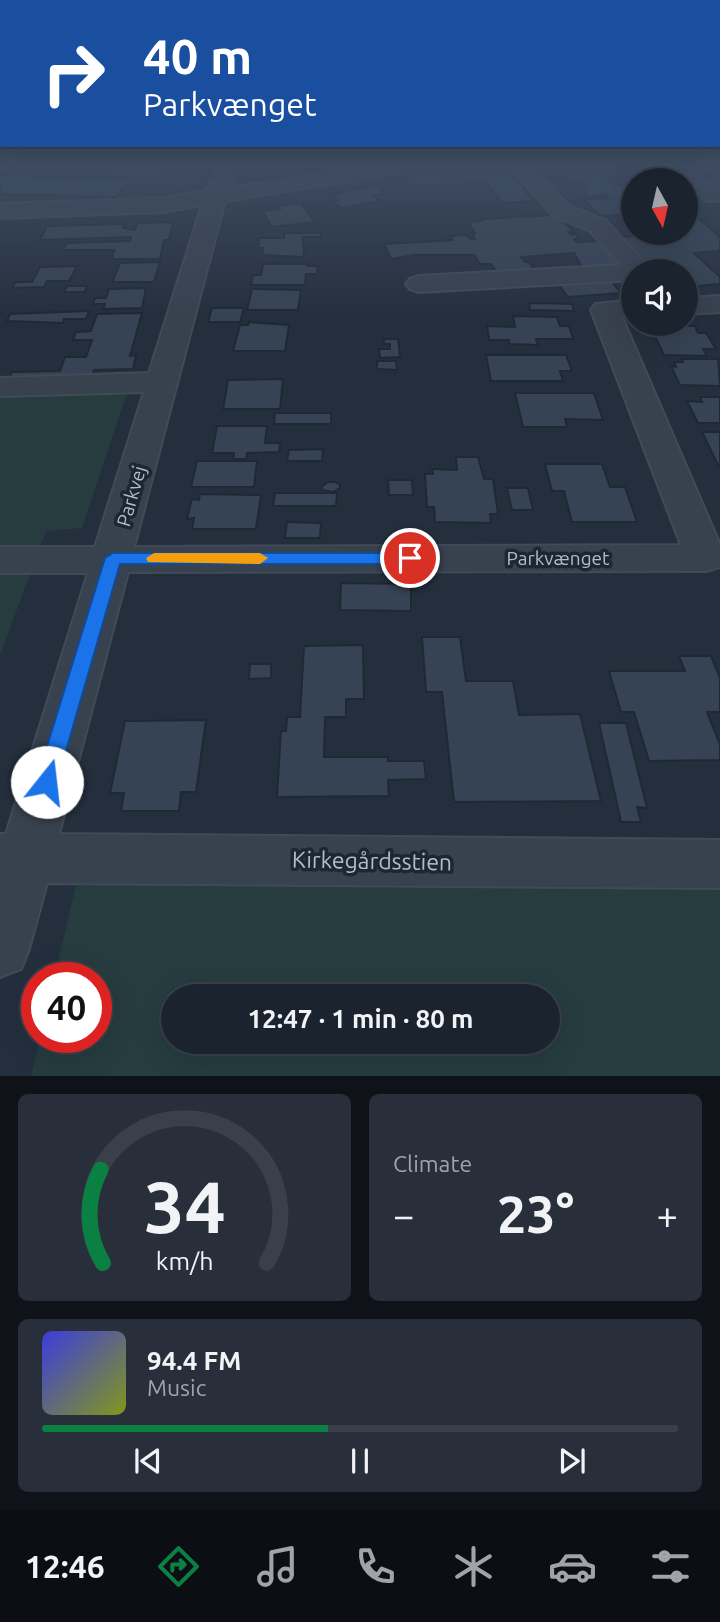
<!DOCTYPE html>
<meta charset="utf-8">
<style>
:root{--surface:#1b232e;--page:#282f3a;--text:#f1f3f6;--muted:#a0a4aa;--line:#39404a;--accent:#0b8043}
body{margin:0;font-family:Ubuntu,sans-serif;background:var(--page);color:var(--text);height:100vh;display:flex;flex-direction:column;font-size:26px;white-space:nowrap}
*{box-sizing:border-box;margin:0}
p{font-size:23px;color:var(--muted)}
.icon{flex:none;width:38px;height:38px;fill:none;stroke:currentColor;stroke-width:2;stroke-linecap:round;stroke-linejoin:round}
.map{position:relative;height:1076px;overflow:hidden}
.side{display:flex;flex-direction:column;gap:18px;padding:18px;background:#0f1319;flex:1}
.side>*{flex:none}
.banner{position:absolute;left:0px;top:0px;width:721px;height:147px;box-shadow:0 7px 28px #0002,0 0 0 2px var(--line);background:#1a4fa0;color:#fff;overflow:hidden}
.needle{width:46px;rotate:172deg}
.tools{position:absolute;left:621px;top:168px;display:grid;gap:14px}
.tools a{display:grid;place-items:center;width:77px;height:77px;border-radius:50%;background:var(--surface);box-shadow:0 7px 28px #0002,0 0 0 2px var(--line);font-size:35px}
.speed{position:absolute;left:21px;top:962px;display:flex;gap:14px;font-size:35px;font-weight:700;text-align:center}
.speed>*{display:grid;place-content:center;width:91px;height:91px;border-radius:50%;background:var(--surface);box-shadow:0 7px 28px #0002,0 0 0 2px var(--line);line-height:1}
.speed .limit{border:10px solid #d22;background:#fff;color:#111}
.pin{position:absolute;display:grid;place-items:center;width:60px;height:60px;color:#fff;margin:-30px;border:4px solid #fff;border-radius:50%;box-shadow:0 2px 7px #0007}
.me{position:absolute;width:77px;margin:-38px;rotate:16deg;stroke-linejoin:round;filter:drop-shadow(0 0 5px #0008)}
.turn{display:flex;align-items:center;gap:24px;height:147px;padding:0 28px;font-size:32px}
.turn .icon{width:91px;height:91px;stroke-width:2.5}
.turn b{display:block;font-size:49px;line-height:60px}
.big{font-size:52px;font-weight:700;line-height:1.1}
.side .tile{flex:1;display:flex;flex-direction:column;justify-content:center;gap:10px;min-width:0;padding:0 24px;border-radius:10px;background:var(--page)}
.side .dial{align-items:center;gap:0}
.dial svg{height:182px;overflow:visible;fill:none;stroke:var(--line);stroke-width:7;stroke-linecap:round;text-anchor:middle}
.dial text{fill:var(--text);stroke:none}
.song{display:flex;align-items:center;gap:21px}
.cover{width:84px;height:84px;border-radius:10px;background:linear-gradient(135deg,hsl(240 70% 55%),hsl(70 70% 35%))}
.played{height:7px;border-radius:4px;background:linear-gradient(90deg,var(--accent) 45%,var(--line) 45%)}
.keys{display:flex;justify-content:space-around;direction:ltr}
.heat{display:flex;justify-content:space-between;align-items:center;font-size:38px;direction:ltr}
.side .tiles{flex:1;display:grid;gap:18px;grid-template-columns:1fr 1fr}
.tile:last-child{grid-column:span 2}
.trip{position:absolute;left:161px;top:984px;width:399px;height:70px;border-radius:35px;background:var(--surface);box-shadow:0 7px 28px #0002,0 0 0 2px var(--line);font-weight:700;line-height:70px;text-align:center}
.tabs{display:flex;height:112px;justify-content:space-around;align-items:center;background:#0b0e12;color:var(--muted)}
.tabs .icon{width:49px;height:49px}
.tabs .active{color:var(--accent)}
.tabs b{font-size:32px;color:var(--text)}
.map>svg:first-child{display:block}
.medical{fill:#32303f}
.green{fill:#263c3f;fill-rule:evenodd}
.building{fill:#364354;stroke:#1f2835;stroke-width:2}
.lines{fill:none;stroke-linecap:round;stroke-linejoin:round}
.minor-casing{stroke:#414a57;stroke-width:4}
.minor{fill:#38414e;fill-rule:evenodd}
.route{fill:#1a73e8;stroke:#114b97;stroke-width:2}
.slow{fill:#f59e0b}
.labels{text-anchor:middle;stroke-width:7;stroke-linejoin:round;paint-order:stroke}
.street-label{font-size:19px;fill:#b4bcc9;stroke:#1d2633}
.near-street-label{font-size:23px;fill:#b4bcc9;stroke:#1d2633}
</style>
<div class="map">
<svg width="720" height="1076" viewBox="0 0 720 1076">
<rect width="100%" height="100%" fill="#242f3e"/>
<polygon class="medical" points="0,165 207,165 200,177 180,191 140,200 14,203 0,203"/>
<g class="green">
<polygon points="132,379 82,528 46,531 0,655 0,382"/>
<path d="M77,881L720,888V1076H31L40,1038H96V978H54ZM173,996H548V1041H173Z"/>
</g>
<g class="building">
<polygon points="279,165 316,165 317,170 279,171"/>
<polygon points="552,165 605,165 597,165 610,174 607,174 614,181 608,181 613,185 634,184 634,214 600,216 584,199 608,198 605,195 588,196 580,187 588,186 584,182 570,183"/>
<polygon points="492,168 497,174 511,174 519,180 521,182 518,183 534,201 502,203 487,182 416,186 410,176"/>
<polygon points="0,175 131,178 117,197 0,194"/>
<polygon points="376,186 386,193 373,196 381,201 342,208 333,201 338,200 331,195 345,192 343,191"/>
<polygon points="686,199 698,210 689,210 720,237 720,251 694,253 720,277 720,284 686,287 686,271 653,271 620,237 648,235 646,233 686,233"/>
<polygon points="301,203 315,222 272,227 262,211 280,209 277,206"/>
<polygon points="557,215 574,232 568,232 571,235 576,234 579,238 574,239 577,242 597,241 601,245 606,245 610,250 607,250 623,269 585,272 574,253 521,257 525,262 529,262 536,272 498,274 491,264 480,264 474,255 415,255 391,259 384,244 453,240 450,236 467,235 470,239 475,239 472,233 475,233 468,222 481,221 479,219"/>
<polygon points="173,222 169,240 164,240 160,259 112,259 114,250 63,250 66,243 130,241 131,237 40,240 47,226 124,224 123,228 135,230 137,223"/>
<polygon points="284,233 321,233 321,237 303,237 304,257 262,255 263,248 258,248 259,238 284,238"/>
<polygon points="160,262 154,282 112,282 120,263"/>
<polygon points="263,264 307,264 307,266 318,266 317,274 306,274 305,285 251,285 253,275 261,275"/>
<polygon points="77,266 69,281 47,281 44,287 12,288 16,282 32,282 40,267"/>
<polygon points="608,277 621,293 568,297 556,281"/>
<polygon points="67,286 87,286 85,292 64,292"/>
<polygon points="146,288 142,308 103,309 105,304 93,304 95,298 106,298 109,289"/>
<polygon points="252,289 301,290 298,310 247,310"/>
<polygon points="529,303 572,304 574,311 530,310"/>
<polygon points="212,308 244,308 240,322 208,322"/>
<polygon points="89,311 86,319 64,319 63,323 7,321 10,314"/>
<polygon points="142,313 130,356 136,355 133,369 94,370 91,380 7,382 12,372 60,371 65,357 86,357 92,340 73,340 76,332 91,331 97,314"/>
<polygon points="513,316 557,317 560,326 569,326 573,339 536,339 538,345 510,344 509,340 489,340 487,326 515,327"/>
<polygon points="249,322 289,325 285,351 233,351 240,325 248,325"/>
<polygon points="650,326 695,326 698,333 706,333 716,349 703,349 707,356 664,355"/>
<polygon points="384,339 398,339 400,357 380,358 379,349 390,349 390,344 384,344"/>
<polygon points="486,355 566,355 572,371 560,371 563,381 491,381"/>
<polygon points="682,359 718,359 720,386 680,385 671,366 676,367 674,362 683,362"/>
<polygon points="377,361 396,361 397,370 377,369"/>
<polygon points="283,379 280,409 223,409 228,380"/>
<polygon points="515,393 594,393 603,420 565,419 567,427 523,427"/>
<polygon points="700,397 720,397 720,423 698,423 687,401 702,402"/>
<polygon points="275,413 331,413 331,424 274,424"/>
<polygon points="217,426 267,426 265,443 280,443 279,452 247,453 246,459 233,459 234,453 212,453"/>
<polygon points="702,432 720,432 720,467 719,467"/>
<polygon points="323,449 322,461 287,461 289,450"/>
<polygon points="456,457 478,457 484,479 493,479 498,514 490,514 491,523 435,522 434,507 427,507 425,474 433,474 432,469 457,470"/>
<polygon points="197,461 257,461 254,487 191,487"/>
<polygon points="545,464 602,464 610,487 625,487 637,522 572,522 564,491 552,491"/>
<polygon points="388,480 412,480 413,495 389,495"/>
<polygon points="328,482 335,482 340,485 340,488 333,492 322,490 322,486"/>
<polygon points="507,488 528,488 533,510 512,510"/>
<polygon points="275,493 337,493 336,506 273,506"/>
<polygon points="200,494 261,495 256,529 192,529 194,518 187,519 192,499 199,500"/>
<polygon points="287,522 321,523 320,538 285,538"/>
<polygon points="341,583 411,584 411,611 340,610"/>
<polygon points="422,637 460,637 466,681 513,681 519,715 580,714 601,801 454,802 442,692 426,692"/>
<polygon points="363,645 364,699 346,699 346,717 325,717 324,757 388,757 388,761 424,761 426,779 388,780 389,796 277,797 281,731 286,731 287,717 300,717 304,646"/>
<polygon points="679,656 711,656 720,678 720,712 707,712 720,745 720,760 649,761 634,712 621,712 609,671 685,671"/>
<polygon points="250,664 271,664 271,678 249,679"/>
<polygon points="206,720 196,792 181,792 179,811 121,811 124,793 110,793 125,721"/>
<polygon points="599,723 626,723 647,808 637,807 641,822 621,822"/>
</g>
<g class="lines">
<g class="minor-casing">
<g id="minor">
<polygon points="100,165 168,165 165,169 158,171 110,171 103,169"/>
<polygon points="219,165 239,165 230,188 375,165 420,165 417,169 410,171 225,201 134,547 681,545 591,310 595,304 634,300 634,316 622,317 720,545 720,567 706,571 128,572 59,834 720,840 720,888 47,883 29,949 21,969 0,977 0,834 6,834 88,573 0,573 0,547 95,547 144,392 0,396 0,378 149,373 202,205 163,212 0,218 0,204 163,198 207,191"/>
<polygon points="509,165 530,165 569,206 605,220 652,271 634,271 634,280 419,292 410,289 406,284 410,279 419,276 621,265 589,230 553,216"/>
<polygon points="664,165 686,165 720,190 720,201 707,201 686,184 686,180 681,180"/>
<polygon points="720,296 720,312 686,314 686,298"/>
</g>
</g>
<use href="#minor" class="minor"/>
</g>
<linearGradient id="sky" x2="0" y2="1"><stop stop-color="#141a22"/><stop offset="0.52" stop-color="#3f4d63"/><stop offset="1" stop-color="#3f4d63" stop-opacity="0"/></linearGradient>
<rect width="720" height="315" fill="url(#sky)"/>
<polygon class="route" points="113,553 410,553 418,558 410,564 120,564 57,782 54,788 47,791 39,788 36,782 105,558"/>
<polygon class="slow" points="154,553 260,553 268,558 260,564 148,562 146,558"/>
<g class="labels">
<g class="street-label">
<text transform="translate(131 496) rotate(-74)" y="7">Parkvej</text>
<text x="558" y="565">Parkvænget</text>
</g>
<g class="near-street-label">
<text transform="translate(372 861) rotate(1)" y="8">Kirkegårdsstien</text>
</g>
</g>
</svg>
<div class="tools">
<a><svg class="needle" viewBox="-14 -14 28 28"><path d="M0-13l5 13h-10z" fill="#e53935"/><path d="M0 13l5-13h-10z" fill="#a0a4aa"/></svg></a>
<a><svg class="icon" aria-label="sound" viewBox="0 0 24 24"><path d="M4 9h4l5-4v14l-5-4H4zM17 9q2 3 0 6"/></svg></a>
</div>
<div class="speed"><div class="limit">40</div></div>
<div class="pin" style="left:410px;top:558px;background:#d93025"><svg class="icon" aria-label="arrive" viewBox="0 0 24 24"><path d="M6 21V4h12l-3 4 3 4H6"/></svg></div>
<svg class="me" style="left:47px;top:782px" viewBox="-20 -20 40 40"><circle r="19" fill="#fff"/><path d="M0-13L10 11 0 6-10 11z" fill="#1a73e8"/></svg>
<div class="trip">12:47 · 1 min · 80 m</div>
<div class="banner">
<div class="turn"><svg class="icon" aria-label="right" viewBox="0 0 24 24"><path d="M7 20v-9h11M14 6l5 5-5 5"/></svg><div><b>40 m</b>Parkvænget</div></div>
</div>
</div>
<section class="side">
<div class="tiles">
<div class="tile dial"><svg viewBox="0 0 100 80">
<path d="M14 69A42 42 0 1 1 86 69"/>
<path d="M14 69A42 42 0 0 1 13 28" stroke="#0b8043"/>
<text x="50" y="56" font-size="32" font-weight="700">34</text>
<text x="50" y="72" font-size="11">km/h</text>
</svg></div>
<div class="tile"><p>Climate</p>
<div class="heat"><a>−</a><b class="big">23°</b><a>+</a></div>
</div>
<div class="tile">
<div class="song"><i class="cover"></i><div><b>94.4 FM</b><p>Music</p></div></div>
<div class="played"></div>
<div class="keys"><svg class="icon" aria-label="previous" viewBox="0 0 24 24"><path d="M18 5L8 12l10 7zM5 5v14"/></svg><svg class="icon" aria-label="pause" viewBox="0 0 24 24"><path d="M8 5v14M16 5v14"/></svg><svg class="icon" aria-label="next" viewBox="0 0 24 24"><path d="M6 5l10 7-10 7zM19 5v14"/></svg></div>
</div>
</div>
</section>
<nav class="tabs">
<b>12:46</b>
<svg class="icon active" aria-label="directions" viewBox="0 0 24 24"><path d="M12 3l9 9-9 9-9-9zM9 14v-3h6M13 9l2 2-2 2"/></svg>
<svg class="icon" aria-label="music" viewBox="0 0 24 24"><path d="M9 18V5l10-2v13"/><circle cx="6" cy="18" r="3"/><circle cx="16" cy="16" r="3"/></svg>
<svg class="icon" aria-label="phone" viewBox="0 0 24 24"><path d="M5 4h4l2 5-3 2q2 4 5 5l2-3 5 2v4C11 20 4 13 5 4z"/></svg>
<svg class="icon" aria-label="climate" viewBox="0 0 24 24"><path d="M12 3v18M4 7l16 10M4 17L20 7"/></svg>
<svg class="icon" aria-label="car" viewBox="0 0 24 24"><path d="M5 17H2v-5l4-1 3-4h7l3 4 3 1v5h-3M9 17h6M6 11h13"/><circle cx="7" cy="17" r="2"/><circle cx="17" cy="17" r="2"/></svg>
<svg class="icon" aria-label="filters" viewBox="0 0 24 24"><path d="M4 7h16M4 17h16"/><circle cx="9" cy="7" r="2"/><circle cx="15" cy="17" r="2"/></svg>
</nav>
